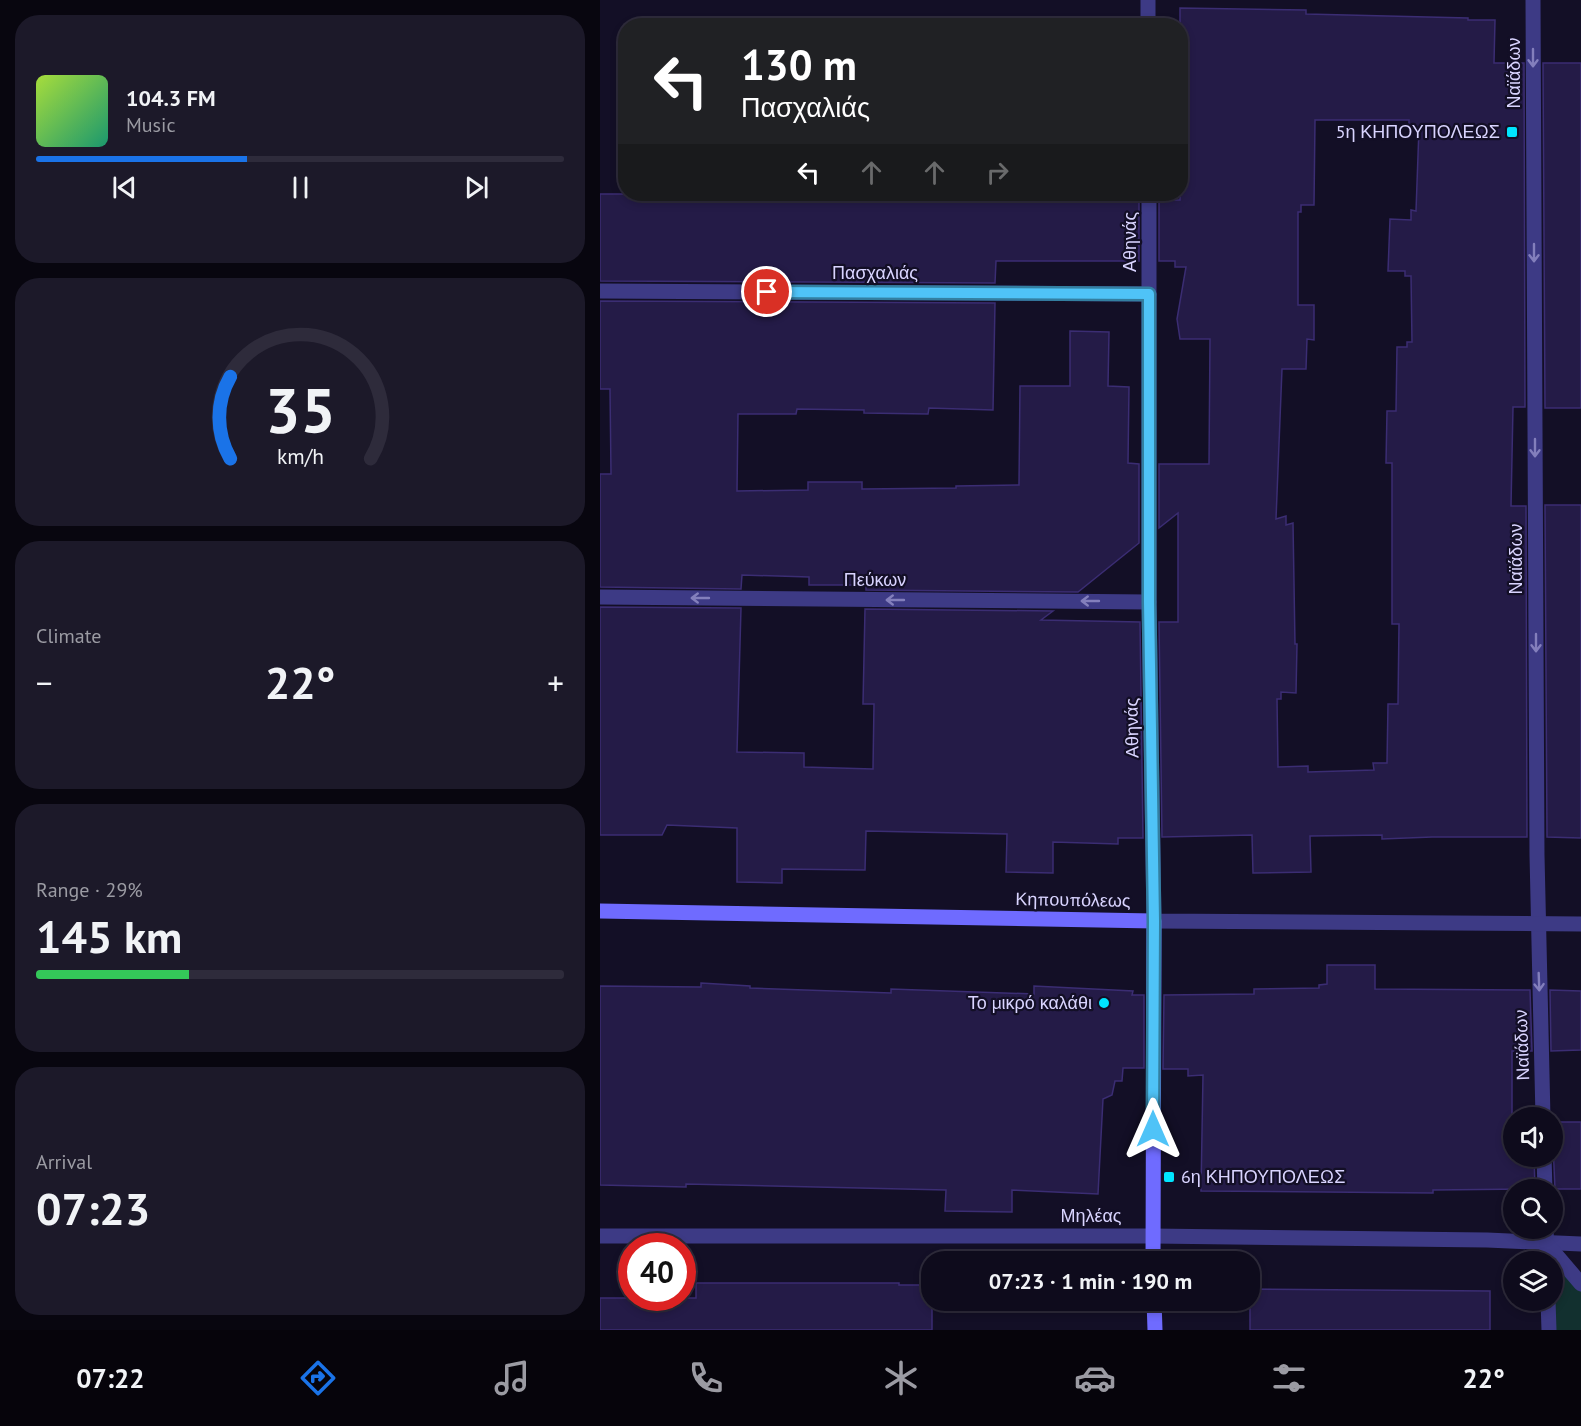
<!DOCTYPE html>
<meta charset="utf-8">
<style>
:root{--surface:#0e0b1c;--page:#1c1929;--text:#f1f3f6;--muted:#9b9ba3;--line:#2e2b3b;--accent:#1a73e8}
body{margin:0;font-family:"PT Sans",sans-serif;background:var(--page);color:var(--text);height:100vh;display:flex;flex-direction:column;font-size:22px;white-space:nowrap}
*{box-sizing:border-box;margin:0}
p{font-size:20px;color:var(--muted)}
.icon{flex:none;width:33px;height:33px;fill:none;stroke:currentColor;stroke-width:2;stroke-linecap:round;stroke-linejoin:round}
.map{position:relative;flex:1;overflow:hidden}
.details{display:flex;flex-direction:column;gap:15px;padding:15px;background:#08060f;width:600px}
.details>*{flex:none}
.hud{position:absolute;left:18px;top:18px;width:570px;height:183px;border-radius:24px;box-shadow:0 3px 9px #0003,0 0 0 2px var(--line);background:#202124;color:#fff;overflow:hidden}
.buttons{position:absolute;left:903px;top:1107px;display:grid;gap:12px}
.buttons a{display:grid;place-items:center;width:60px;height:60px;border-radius:50%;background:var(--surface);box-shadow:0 3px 9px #0003,0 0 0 2px var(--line);font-size:30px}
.speed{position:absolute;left:18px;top:1233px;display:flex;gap:12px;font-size:30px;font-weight:700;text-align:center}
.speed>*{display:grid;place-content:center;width:78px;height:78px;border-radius:50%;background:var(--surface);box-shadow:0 3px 9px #0003,0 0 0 2px var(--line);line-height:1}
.speed .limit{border:9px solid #d22;background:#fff;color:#111}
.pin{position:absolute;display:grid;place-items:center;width:51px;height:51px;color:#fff;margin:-26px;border:3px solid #fff;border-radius:50%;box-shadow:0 2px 6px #0007}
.me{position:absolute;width:66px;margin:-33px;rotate:0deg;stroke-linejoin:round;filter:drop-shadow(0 0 4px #0008)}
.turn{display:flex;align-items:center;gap:21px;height:126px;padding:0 24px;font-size:27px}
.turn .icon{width:78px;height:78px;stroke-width:2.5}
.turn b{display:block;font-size:42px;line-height:51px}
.lanes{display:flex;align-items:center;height:57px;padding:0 24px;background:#0003;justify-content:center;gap:30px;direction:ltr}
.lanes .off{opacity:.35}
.big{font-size:45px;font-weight:700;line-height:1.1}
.details .tile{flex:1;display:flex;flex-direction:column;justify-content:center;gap:9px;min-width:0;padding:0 21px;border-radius:24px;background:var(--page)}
.details .dial{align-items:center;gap:0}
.dial svg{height:156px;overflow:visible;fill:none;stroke:var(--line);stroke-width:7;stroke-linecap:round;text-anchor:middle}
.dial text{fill:var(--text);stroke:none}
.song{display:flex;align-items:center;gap:18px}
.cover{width:72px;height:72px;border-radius:9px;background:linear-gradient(135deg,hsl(80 70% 55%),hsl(160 70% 35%))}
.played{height:6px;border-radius:3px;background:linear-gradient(90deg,var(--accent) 40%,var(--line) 40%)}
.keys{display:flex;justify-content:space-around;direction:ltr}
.heat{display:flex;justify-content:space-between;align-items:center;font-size:33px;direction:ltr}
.charge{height:9px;border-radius:4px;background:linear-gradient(90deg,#34c759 29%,var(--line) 0)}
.trip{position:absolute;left:321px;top:1251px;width:339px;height:60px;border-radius:24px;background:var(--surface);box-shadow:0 3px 9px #0003,0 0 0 2px var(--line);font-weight:700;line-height:60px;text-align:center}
.tab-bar{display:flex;height:96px;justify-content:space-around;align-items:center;background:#06040b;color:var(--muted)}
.tab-bar .icon{width:42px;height:42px}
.tab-bar .current{color:var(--accent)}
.tab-bar b{font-size:27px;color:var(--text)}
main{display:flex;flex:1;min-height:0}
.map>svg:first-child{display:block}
.green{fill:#12302f}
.building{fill:#241b47;stroke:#3b2d73;stroke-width:1.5;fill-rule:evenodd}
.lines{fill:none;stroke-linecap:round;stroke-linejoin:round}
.street{stroke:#3d3a85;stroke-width:15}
.secondary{stroke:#6f6bff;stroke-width:15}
.oneway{stroke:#837fbc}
.route-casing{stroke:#337fa1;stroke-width:15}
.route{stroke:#4fc3f7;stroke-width:10}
.poi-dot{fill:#00e5ff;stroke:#130f26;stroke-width:2}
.labels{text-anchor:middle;stroke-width:4.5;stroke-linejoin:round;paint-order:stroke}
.street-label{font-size:18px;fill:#d9d4ff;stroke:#130f26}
.poi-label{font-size:18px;fill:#d9d4ff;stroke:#130f26;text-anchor:end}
</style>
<main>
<section class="details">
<div class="tile">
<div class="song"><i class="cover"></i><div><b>104.3 FM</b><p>Music</p></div></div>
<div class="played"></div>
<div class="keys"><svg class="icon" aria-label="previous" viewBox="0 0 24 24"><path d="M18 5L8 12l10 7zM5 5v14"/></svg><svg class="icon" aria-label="pause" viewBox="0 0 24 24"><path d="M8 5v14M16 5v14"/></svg><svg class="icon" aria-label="next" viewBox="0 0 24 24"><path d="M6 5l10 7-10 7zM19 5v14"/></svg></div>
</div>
<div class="tile dial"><svg viewBox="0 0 100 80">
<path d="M14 69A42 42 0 1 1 86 69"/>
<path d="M14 69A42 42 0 0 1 14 27" stroke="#1a73e8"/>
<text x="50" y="56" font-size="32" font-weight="700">35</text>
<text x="50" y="72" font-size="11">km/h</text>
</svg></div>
<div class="tile"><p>Climate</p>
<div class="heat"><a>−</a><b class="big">22°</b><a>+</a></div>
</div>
<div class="tile"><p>Range · 29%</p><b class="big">145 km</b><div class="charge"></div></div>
<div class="tile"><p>Arrival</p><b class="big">07:23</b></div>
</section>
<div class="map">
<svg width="981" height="1330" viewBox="0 0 981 1330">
<rect width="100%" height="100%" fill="#130f26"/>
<path class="green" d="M947,1244L981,1284V1330H949C952,1301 956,1272 947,1244Z"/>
<g class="building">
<path d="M580,8L706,10V14L868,18V20H895L894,63H924L925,407H913L911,506H926L927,837H832L782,839V835L710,836L711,872L653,873L652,835L562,837L559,622H578V513L559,528V464H609L610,339H580L577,319L586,267H575V261H559V200H580ZM715,120H809V127L819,128L816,211L811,210V220L790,219L788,271H805V276H811L812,342H807V347H797L796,411H787L786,463H792V624H799L798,704H788L787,763H773L774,770L708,772V766L678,767L677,699H681V692L696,693L697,644H695L693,523L686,525V516L676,519L682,369H706L707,339L714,340V305H698V212H701V205H714Z"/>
<polygon points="943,63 981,63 981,408 945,408"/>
<polygon points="0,194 433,194 433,199 539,200 539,261 396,261 395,283 0,281"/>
<polygon points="0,301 395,303 393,410 329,408 328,414 264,413 264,410 197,409 196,414 138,414 137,491 208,490 208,482 262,482 262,489 356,488 356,486 419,485 420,386 470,386 470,331 509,332 508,386 529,387 528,463 539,464 539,543 478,592 266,590 266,585 209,585 209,577 142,575 141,589 0,587 0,474 11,474 10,389 0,389"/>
<polygon points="945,505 981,505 981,838 947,837"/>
<polygon points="0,607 141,608 137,752 204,753 204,767 273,769 274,704 263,704 265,609 453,611 441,620 540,622 543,838 518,838 518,844 453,842 453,873 406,872 407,834 266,831 265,870 182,869 182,883 137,882 137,828 67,825 62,835 0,835"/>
<polygon points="727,965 775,965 775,989 930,990 932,1051 912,1051 912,1123 914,1156 934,1156 935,1189 833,1190 833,1193 601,1191 603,1075 588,1076 588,1069 563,1069 564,995 654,994 654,989 719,988 719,985 727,984"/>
<polygon points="101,983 150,986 150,988 291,993 291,989 434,994 434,986 533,991 532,995 544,995 544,1068 523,1068 522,1081 515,1081 512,1095 503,1099 498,1194 412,1190 412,1212 345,1211 346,1190 86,1184 86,1187 0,1185 0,986 101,987"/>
<polygon points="950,990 981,991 981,1050 951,1051"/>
<polygon points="952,1122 981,1122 981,1189 955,1189"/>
<polygon points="96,1283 299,1283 299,1285 332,1285 332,1330 0,1330 0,1298 96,1298"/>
<polygon points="650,1289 890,1291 890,1330 650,1330"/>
</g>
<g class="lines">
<g class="street">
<polyline points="933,0 937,855 943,1118"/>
<polyline points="548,26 548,0"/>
<polyline points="549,194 549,602 554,921 981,924"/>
<polyline points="0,291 549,294"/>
<polyline points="0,597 549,602"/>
<polyline points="944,1156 945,1190"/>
<polyline points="946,1228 947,1262"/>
<polyline points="0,1236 553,1236 887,1240 981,1244"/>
<polyline points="947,1244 981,1284"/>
<polyline points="948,1300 949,1330"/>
</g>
<g class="secondary">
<polyline points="0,911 554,921 553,1262"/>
<polyline points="554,1300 555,1330"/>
</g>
</g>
<defs><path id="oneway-shaft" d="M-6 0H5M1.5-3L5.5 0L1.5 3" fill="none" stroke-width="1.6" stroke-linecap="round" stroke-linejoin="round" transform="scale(1.5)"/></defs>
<g class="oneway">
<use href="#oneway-shaft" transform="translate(933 58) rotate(90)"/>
<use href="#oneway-shaft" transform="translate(934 253) rotate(90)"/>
<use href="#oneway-shaft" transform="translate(935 448) rotate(90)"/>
<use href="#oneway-shaft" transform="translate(100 598) rotate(-180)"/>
<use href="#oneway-shaft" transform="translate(295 600) rotate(-180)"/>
<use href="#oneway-shaft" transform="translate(490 601) rotate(-180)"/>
<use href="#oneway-shaft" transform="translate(936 643) rotate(90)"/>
<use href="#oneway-shaft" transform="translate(939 982) rotate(88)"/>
</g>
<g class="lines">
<g class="route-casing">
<polyline id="route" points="167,292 549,294 549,602 554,921 553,1129"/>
</g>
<use href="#route" class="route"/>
</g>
<g class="poi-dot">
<rect x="906" y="126" width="12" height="12" rx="3"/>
<circle cx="504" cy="1003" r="6"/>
<rect x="563" y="1171" width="12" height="12" rx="3"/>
</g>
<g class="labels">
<g class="street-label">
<text transform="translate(914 73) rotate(-90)" y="6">Ναϊάδων</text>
<text transform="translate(530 242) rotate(-90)" y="6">Αθηνάς</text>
<text x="275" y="279">Πασχαλιάς</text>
<text transform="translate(916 559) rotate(-90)" y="6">Ναϊάδων</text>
<text x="275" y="586">Πεύκων</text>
<text transform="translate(532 728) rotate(-91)" y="6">Αθηνάς</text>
<text transform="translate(473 900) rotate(1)" y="6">Κηπουπόλεως</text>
<text transform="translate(922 1045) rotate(-92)" y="6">Ναϊάδων</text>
<text x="491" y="1222">Μηλέας</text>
</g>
<g class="poi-label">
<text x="900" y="138">5η ΚΗΠΟΥΠΟΛΕΩΣ</text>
<text x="492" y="1009">Το μικρό καλάθι</text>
<text x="581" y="1183" text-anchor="start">6η ΚΗΠΟΥΠΟΛΕΩΣ</text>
</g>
</g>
</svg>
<div class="buttons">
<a><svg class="icon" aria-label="sound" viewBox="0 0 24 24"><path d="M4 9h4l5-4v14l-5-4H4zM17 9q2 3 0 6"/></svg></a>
<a><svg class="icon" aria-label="search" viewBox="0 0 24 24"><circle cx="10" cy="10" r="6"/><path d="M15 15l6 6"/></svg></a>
<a><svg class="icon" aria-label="layers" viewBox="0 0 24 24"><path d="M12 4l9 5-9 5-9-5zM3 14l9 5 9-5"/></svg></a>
</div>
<div class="speed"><div class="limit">40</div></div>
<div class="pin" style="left:167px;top:292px;background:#d93025"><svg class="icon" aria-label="arrive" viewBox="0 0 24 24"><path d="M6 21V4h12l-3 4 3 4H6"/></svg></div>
<svg class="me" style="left:553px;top:1129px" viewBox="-20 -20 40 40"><path d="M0-17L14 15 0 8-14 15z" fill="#4fc3f7" stroke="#fff" stroke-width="4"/></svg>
<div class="trip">07:23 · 1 min · 190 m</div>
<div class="hud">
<div class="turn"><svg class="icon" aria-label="left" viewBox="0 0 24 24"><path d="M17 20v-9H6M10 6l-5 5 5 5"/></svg><div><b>130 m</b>Πασχαλιάς</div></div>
<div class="lanes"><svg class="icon" aria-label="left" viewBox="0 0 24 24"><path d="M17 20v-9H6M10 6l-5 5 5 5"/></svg><svg class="icon off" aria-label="ahead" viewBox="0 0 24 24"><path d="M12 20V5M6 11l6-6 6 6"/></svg><svg class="icon off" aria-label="ahead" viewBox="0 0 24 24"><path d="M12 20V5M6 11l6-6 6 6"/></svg><svg class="icon off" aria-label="right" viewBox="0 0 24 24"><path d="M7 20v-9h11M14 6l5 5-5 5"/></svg></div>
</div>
</div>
</main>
<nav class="tab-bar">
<b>07:22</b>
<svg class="icon current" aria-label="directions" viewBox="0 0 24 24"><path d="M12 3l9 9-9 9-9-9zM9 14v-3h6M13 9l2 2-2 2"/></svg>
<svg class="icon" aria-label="music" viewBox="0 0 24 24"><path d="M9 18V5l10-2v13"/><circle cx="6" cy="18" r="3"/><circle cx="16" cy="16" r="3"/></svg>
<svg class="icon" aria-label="phone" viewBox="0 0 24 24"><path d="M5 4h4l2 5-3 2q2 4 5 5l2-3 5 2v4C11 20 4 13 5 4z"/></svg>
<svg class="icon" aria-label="climate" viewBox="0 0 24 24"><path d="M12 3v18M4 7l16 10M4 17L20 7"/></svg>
<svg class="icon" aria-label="car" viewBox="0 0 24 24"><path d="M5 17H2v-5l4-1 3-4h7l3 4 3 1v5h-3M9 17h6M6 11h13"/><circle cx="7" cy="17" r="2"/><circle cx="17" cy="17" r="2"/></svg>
<svg class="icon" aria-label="filters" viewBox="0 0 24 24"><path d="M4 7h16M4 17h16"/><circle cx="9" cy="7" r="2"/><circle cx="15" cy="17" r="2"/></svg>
<b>22°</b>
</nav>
